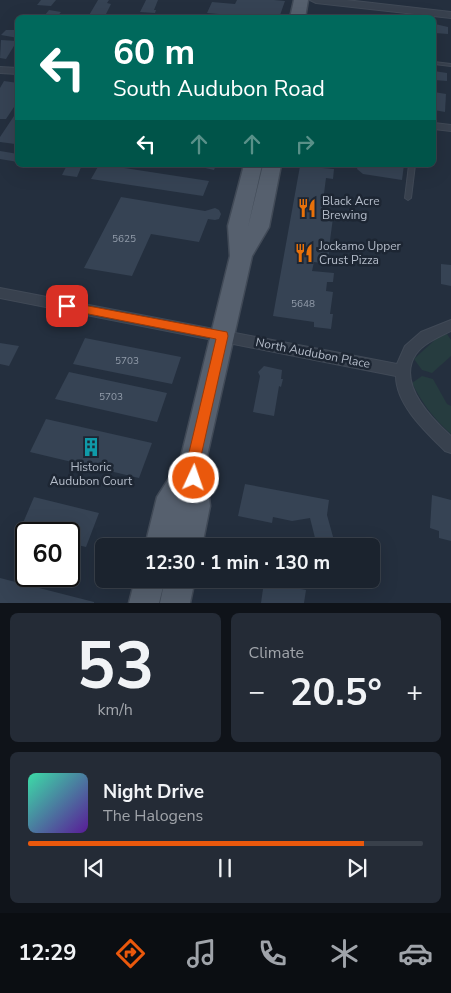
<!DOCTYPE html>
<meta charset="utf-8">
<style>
:root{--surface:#1b232e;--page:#242b36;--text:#f1f3f6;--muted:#a0a4aa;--line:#39404a;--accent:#ea580c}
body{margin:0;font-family:"Nunito Sans",sans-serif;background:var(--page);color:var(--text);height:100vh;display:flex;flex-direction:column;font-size:19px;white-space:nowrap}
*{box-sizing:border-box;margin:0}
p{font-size:16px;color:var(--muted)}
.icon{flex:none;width:28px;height:28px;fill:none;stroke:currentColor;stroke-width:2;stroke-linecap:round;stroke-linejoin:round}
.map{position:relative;height:603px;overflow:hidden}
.side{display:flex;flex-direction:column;gap:10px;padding:10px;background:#0f1319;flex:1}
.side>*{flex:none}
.top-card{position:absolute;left:15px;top:15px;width:421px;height:152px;border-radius:8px;box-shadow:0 5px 20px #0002,0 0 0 1px var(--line);background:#00695c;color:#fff;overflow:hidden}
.speed{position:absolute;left:15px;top:522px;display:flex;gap:10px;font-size:25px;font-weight:700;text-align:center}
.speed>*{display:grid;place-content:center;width:65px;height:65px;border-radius:50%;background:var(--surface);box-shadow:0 5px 20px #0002,0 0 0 1px var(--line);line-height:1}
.speed .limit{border:2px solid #111;border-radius:8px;background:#fff;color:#111}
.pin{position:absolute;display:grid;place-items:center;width:42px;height:42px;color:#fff;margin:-21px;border-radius:10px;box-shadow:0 2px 8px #0006}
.me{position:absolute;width:55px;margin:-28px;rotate:3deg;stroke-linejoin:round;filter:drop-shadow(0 0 4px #0008)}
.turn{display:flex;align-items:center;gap:18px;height:105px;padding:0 15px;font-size:22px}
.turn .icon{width:65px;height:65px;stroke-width:2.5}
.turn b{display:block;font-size:35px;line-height:42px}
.lanes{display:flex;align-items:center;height:48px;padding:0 15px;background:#0003;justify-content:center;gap:25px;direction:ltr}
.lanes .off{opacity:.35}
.big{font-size:38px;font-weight:700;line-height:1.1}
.side .widget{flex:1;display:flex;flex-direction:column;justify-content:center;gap:8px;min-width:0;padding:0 18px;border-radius:8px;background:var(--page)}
.side .dial{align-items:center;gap:0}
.dial b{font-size:65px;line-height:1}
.song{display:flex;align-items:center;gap:15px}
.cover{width:60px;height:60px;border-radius:8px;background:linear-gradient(135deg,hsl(160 70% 55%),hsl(270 70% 35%))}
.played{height:5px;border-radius:2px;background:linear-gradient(90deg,var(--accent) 85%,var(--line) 85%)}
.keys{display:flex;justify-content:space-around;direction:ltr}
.heat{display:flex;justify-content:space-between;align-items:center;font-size:28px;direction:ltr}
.side .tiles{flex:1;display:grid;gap:10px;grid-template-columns:1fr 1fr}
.widget:last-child{grid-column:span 2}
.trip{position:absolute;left:95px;top:538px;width:285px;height:50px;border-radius:8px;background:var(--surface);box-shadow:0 5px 20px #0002,0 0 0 1px var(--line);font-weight:700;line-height:50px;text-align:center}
.tab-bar{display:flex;height:80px;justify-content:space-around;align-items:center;background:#0b0e12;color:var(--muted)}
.tab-bar .icon{width:35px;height:35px}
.tab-bar .on{color:var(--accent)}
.tab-bar b{font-size:22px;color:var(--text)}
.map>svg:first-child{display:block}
.green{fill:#263c3f}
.building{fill:#364354}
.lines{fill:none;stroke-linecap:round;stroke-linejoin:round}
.service-casing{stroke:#414a57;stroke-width:2}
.minor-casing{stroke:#414a57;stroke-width:2}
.tertiary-casing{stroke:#414a57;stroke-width:2}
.primary-casing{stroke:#414a57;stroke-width:3}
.service{fill:#38414e;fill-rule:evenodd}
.minor{fill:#38414e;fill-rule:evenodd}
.tertiary{fill:#38414e;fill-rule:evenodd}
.primary{fill:#56606e;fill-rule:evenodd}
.route{fill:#ea580c;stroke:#983908}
.labels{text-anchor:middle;stroke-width:5;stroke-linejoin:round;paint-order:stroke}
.number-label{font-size:10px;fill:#929caa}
.poi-label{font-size:12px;fill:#b4bcc9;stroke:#1d2633;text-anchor:start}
.street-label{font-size:12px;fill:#b4bcc9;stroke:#1d2633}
</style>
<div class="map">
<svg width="451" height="603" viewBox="0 0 451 603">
<rect width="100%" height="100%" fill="#242f3e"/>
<g class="green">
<polygon points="447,334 451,340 451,356 432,373 422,370 414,359 437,338"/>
<path d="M422,376L433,379L447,404L451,406V434C434,419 422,403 412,383Z"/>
</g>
<g class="building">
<polygon points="41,0 56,0 51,6 37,5"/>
<polygon points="98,0 109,0 107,3 111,4 104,18 88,17"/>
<polygon points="146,0 158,0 154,10 156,10 155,13 140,12"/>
<polygon points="237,0 274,0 285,1 279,18 229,18 230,15 207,13 212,2 235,4"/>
<polygon points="49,10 61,12 56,18 46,18 48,16 45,15"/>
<polygon points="435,24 448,27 448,34 435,33"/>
<polygon points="6,30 18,30 18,38 1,35"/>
<polygon points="1,40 17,41 6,59 0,58"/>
<polygon points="434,71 447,73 447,81 434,80"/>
<polygon points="4,81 18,83 18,101 6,119 0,119 0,88"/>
<polygon points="434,92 446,94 445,112 434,110"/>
<polygon points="18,110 18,140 15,144 0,142 0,137"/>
<polygon points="0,151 18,154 18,162 0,159"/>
<polygon points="67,165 82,165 77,177 62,175"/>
<polygon points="99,165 105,165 209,181 203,196 91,179"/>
<polygon points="192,165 216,165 214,170"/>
<polygon points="358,165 404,165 402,180 363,174 357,169"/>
<polygon points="300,166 334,169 333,179 326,178 321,217 333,218 329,248 316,247 316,251 329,252 328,264 314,262 312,271 334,273 333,282 327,282 326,291 333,292 330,314 333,314 331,329 314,327 314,322 273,316"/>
<polygon points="121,197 205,211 215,208 219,210 221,214 219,219 215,220 208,219 199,242 151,234 132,276 84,268"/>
<polygon points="441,264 451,265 451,286 441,284"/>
<polygon points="85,338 181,357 172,384 73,364"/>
<polygon points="0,343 19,346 9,366 0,364"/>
<polygon points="264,366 282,370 281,379 283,379 281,387 279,386 274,416 253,412 260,376 258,372"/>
<polygon points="69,372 167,393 157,422 55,399"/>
<polygon points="46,419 152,443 139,478 30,452"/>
<polygon points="245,484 329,500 327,515 335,544 317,546 310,518 292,521 273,517 272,523 238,516"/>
<polygon points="432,495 451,500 451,541 439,538 439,531 430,528"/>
<polygon points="34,497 99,513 86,547 69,543 69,534 33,534 20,530"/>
<polygon points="0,578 94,602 94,603 0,603"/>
<polygon points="264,582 306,590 304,603 261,603"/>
</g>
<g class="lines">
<g class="service-casing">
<g id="service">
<polygon points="434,62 451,64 451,66 434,64"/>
<polygon points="409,165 415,165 411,198 408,200 405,198"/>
</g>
</g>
<g class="minor-casing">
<g id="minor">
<polygon points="0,67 18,68 18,74 0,73"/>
<polygon points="434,123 451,125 451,131 434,129"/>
<path d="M0,288L397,364L405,346L421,332L451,320V331C439,337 424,343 416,354C396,383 431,418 451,436V453L445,451C426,432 396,405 396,376L0,298Z"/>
</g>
</g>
<g class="tertiary-casing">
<polygon id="tertiary" points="310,0 346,0 451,12 451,18 316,3"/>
</g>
<g class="primary-casing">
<g id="primary">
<polygon points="294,0 308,0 305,18 290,18"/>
<polygon points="244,165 262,165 248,227 263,165 281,165 269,227 252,256 205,465 210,506 202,546 145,546 157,497 180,461 230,256 228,226"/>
<polygon points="135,579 165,579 159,603 129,603"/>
<polygon points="165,579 195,579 190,603 160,603"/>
</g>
</g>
<use href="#service" class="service"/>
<use href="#minor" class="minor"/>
<use href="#tertiary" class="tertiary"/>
<use href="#primary" class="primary"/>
</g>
<polygon class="route" points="67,302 227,332 228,336 199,465 201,478 199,483 194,485 189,483 186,465 216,339 63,309 61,306"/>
<defs>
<g id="restaurant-bare" transform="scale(1.5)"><path d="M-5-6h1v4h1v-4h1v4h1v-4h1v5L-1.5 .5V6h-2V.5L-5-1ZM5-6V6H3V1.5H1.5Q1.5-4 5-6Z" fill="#e8710a" stroke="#1d2633" stroke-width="2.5" paint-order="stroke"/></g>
<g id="building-bare" transform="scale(1.5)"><path d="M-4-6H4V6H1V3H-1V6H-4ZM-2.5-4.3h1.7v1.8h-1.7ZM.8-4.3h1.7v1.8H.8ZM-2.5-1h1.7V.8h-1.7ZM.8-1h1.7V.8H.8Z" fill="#0f9aa8" stroke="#1d2633" stroke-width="2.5" paint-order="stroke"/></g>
</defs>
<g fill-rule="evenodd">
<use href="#restaurant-bare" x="307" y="208"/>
<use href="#restaurant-bare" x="304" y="253"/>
<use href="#building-bare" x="91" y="447"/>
</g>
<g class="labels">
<g class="number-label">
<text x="124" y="242">5625</text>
<text x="303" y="307">5648</text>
<text x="127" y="364">5703</text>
<text x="111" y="400">5703</text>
</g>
<g class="poi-label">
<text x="322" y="205">Black Acre<tspan x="322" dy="14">Brewing</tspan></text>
<text x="319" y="250">Jockamo Upper<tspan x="319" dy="14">Crust Pizza</tspan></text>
<text x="91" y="471" text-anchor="middle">Historic<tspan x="91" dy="14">Audubon Court</tspan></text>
</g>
<g class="street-label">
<text transform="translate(313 353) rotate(11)" y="4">North Audubon Place</text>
</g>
</g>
</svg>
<div class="speed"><div class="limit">60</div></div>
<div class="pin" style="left:67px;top:306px;background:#d93025"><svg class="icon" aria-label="arrive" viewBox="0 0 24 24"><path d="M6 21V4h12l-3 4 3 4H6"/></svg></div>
<svg class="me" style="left:194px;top:478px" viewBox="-20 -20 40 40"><circle r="17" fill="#ea580c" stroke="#fff" stroke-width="3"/><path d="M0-11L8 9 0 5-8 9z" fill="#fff"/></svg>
<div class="trip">12:30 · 1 min · 130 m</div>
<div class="top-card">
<div class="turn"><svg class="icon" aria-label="left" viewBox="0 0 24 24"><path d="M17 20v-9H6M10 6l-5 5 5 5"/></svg><div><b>60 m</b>South Audubon Road</div></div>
<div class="lanes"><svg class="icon" aria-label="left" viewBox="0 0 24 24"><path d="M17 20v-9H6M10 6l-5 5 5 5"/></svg><svg class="icon off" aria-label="ahead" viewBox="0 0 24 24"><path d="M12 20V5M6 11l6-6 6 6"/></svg><svg class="icon off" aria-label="ahead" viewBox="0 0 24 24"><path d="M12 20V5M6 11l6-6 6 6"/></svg><svg class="icon off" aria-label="right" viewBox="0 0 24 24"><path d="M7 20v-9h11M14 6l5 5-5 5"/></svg></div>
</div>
</div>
<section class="side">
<div class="tiles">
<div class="widget dial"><b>53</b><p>km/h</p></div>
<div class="widget"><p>Climate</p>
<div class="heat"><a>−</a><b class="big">20.5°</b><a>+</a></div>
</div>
<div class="widget">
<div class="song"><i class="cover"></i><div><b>Night Drive</b><p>The Halogens</p></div></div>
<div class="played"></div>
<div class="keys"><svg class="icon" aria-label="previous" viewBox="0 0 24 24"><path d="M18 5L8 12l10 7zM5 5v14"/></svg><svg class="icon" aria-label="pause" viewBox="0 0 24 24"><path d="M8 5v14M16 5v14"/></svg><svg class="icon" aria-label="next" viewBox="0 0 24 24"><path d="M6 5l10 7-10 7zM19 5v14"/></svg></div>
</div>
</div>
</section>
<nav class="tab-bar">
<b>12:29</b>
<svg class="icon on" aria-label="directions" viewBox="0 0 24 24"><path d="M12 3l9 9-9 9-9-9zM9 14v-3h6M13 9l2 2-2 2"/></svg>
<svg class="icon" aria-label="music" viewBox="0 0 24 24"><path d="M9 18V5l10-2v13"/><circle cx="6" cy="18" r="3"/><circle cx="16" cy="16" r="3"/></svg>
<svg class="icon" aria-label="phone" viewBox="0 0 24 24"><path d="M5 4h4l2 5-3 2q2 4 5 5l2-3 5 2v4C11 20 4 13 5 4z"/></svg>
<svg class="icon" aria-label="climate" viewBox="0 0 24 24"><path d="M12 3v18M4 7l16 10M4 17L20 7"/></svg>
<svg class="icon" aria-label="car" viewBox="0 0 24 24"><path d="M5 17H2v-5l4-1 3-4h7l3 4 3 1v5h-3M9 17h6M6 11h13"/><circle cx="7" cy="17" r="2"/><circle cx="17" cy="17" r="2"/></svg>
</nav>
